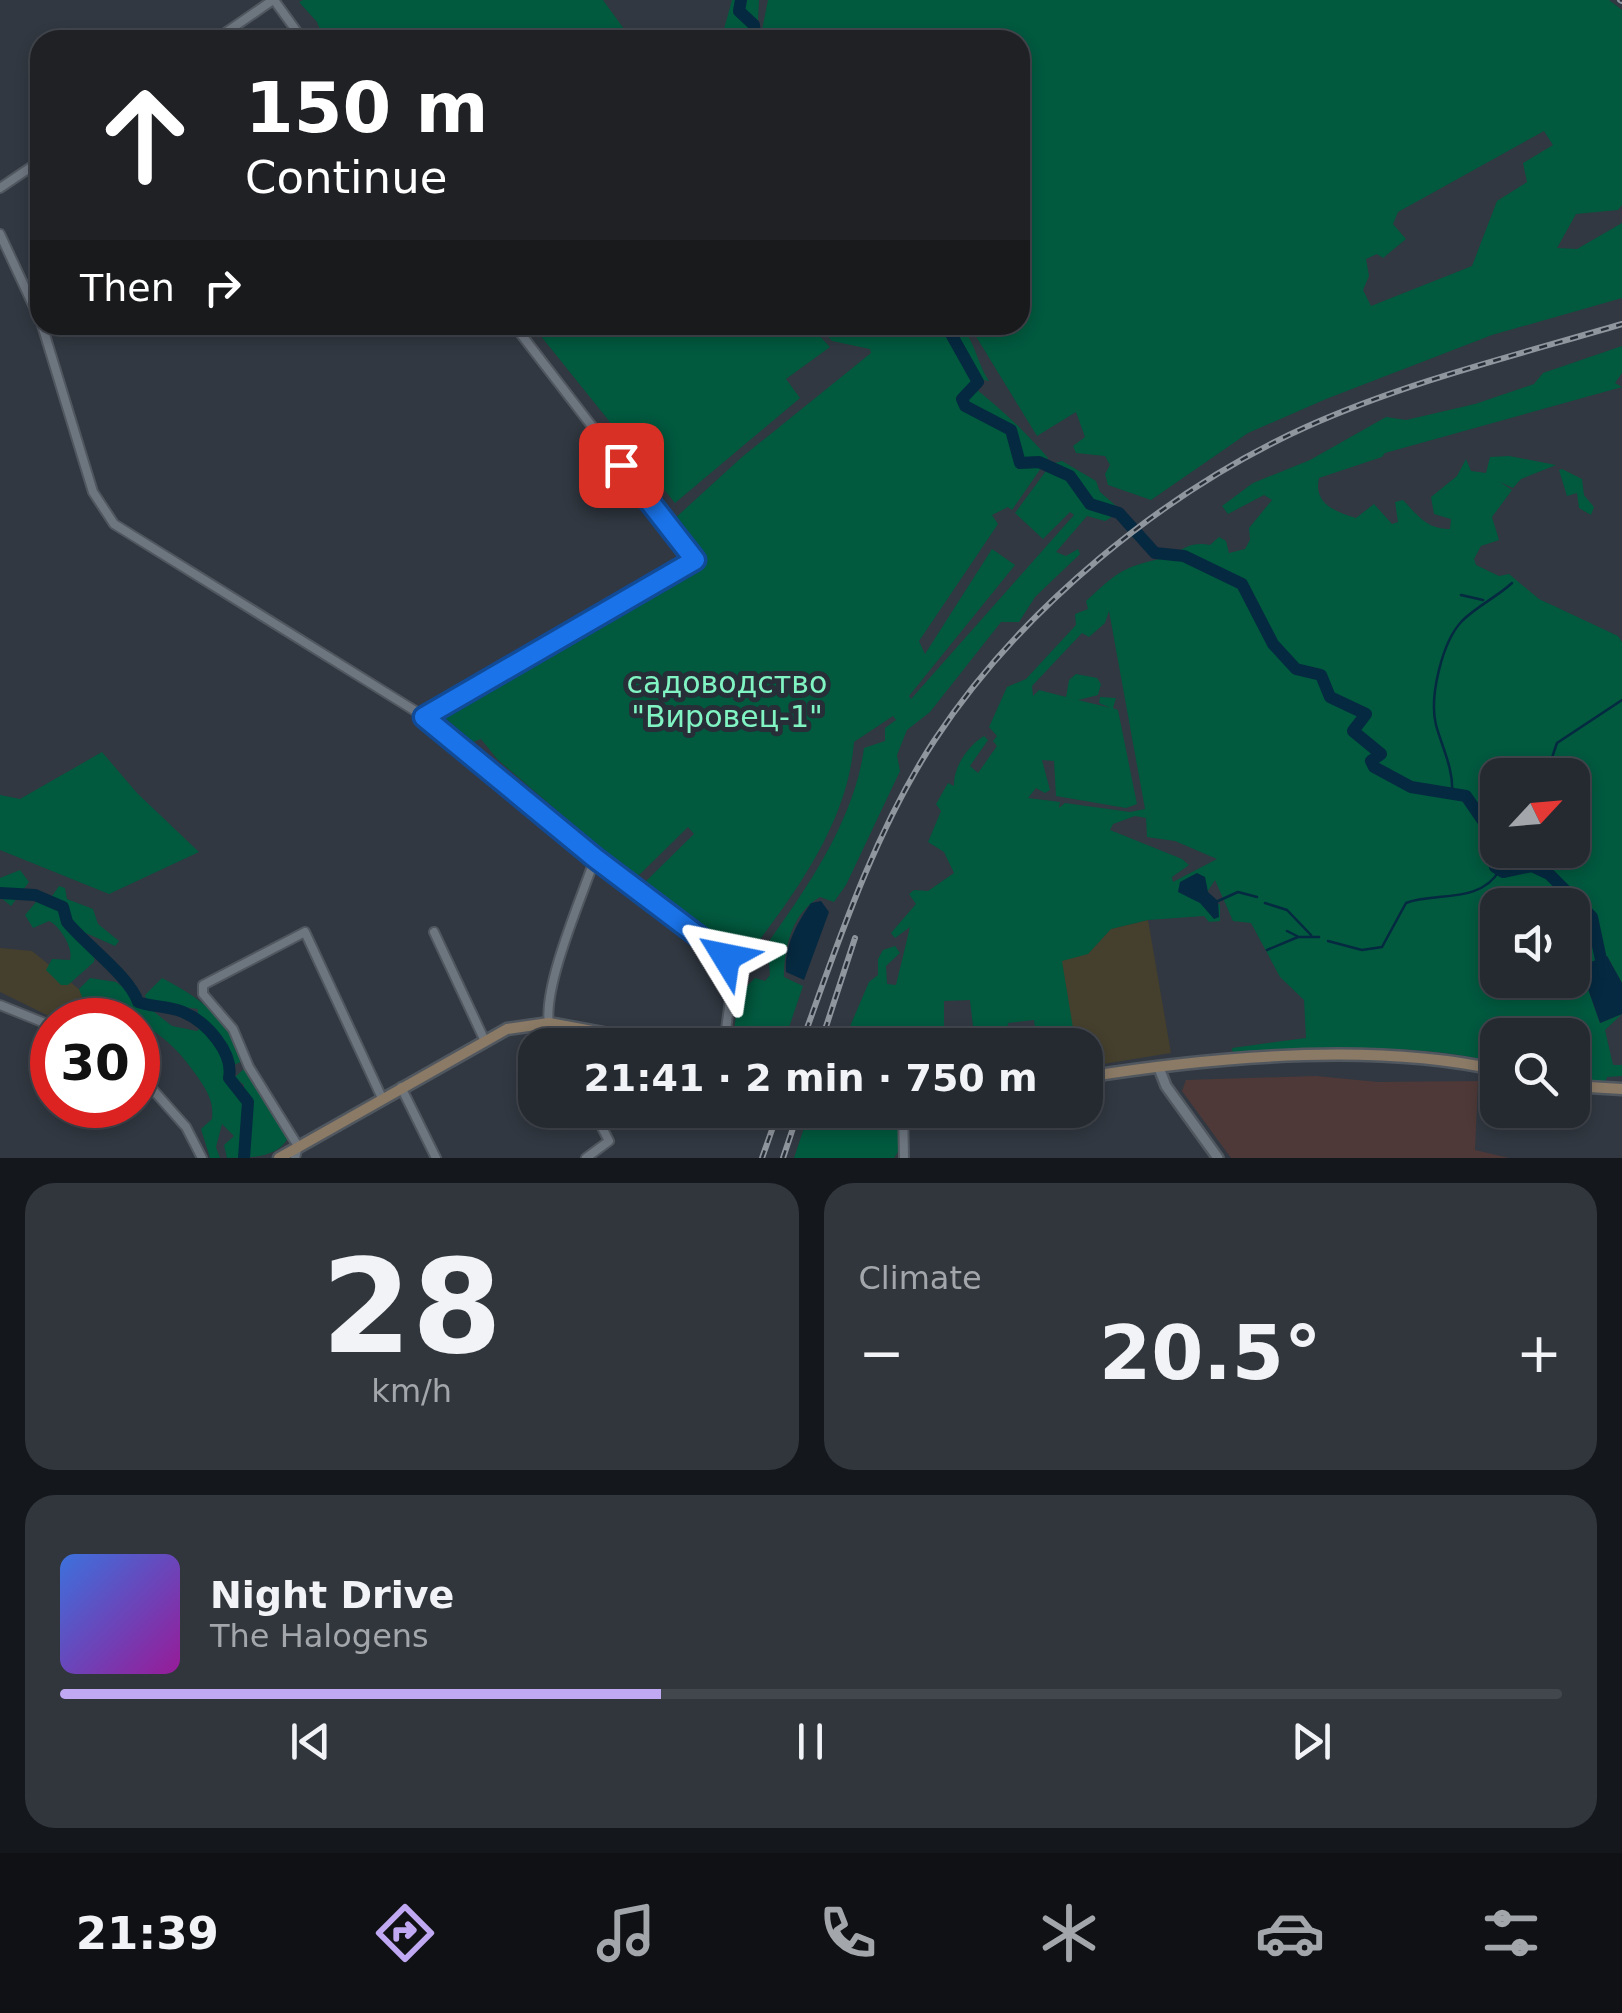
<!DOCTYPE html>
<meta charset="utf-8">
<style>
:root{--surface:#252a31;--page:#31363d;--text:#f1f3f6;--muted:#a3a7ab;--line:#42464d;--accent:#c1a8f3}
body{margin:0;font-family:"DejaVu Sans",sans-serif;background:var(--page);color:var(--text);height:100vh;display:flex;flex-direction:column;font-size:38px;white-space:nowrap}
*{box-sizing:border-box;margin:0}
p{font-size:32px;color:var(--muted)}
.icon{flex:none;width:55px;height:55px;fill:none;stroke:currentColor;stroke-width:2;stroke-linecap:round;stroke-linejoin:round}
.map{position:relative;height:1158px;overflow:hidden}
.panel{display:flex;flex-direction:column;gap:25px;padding:25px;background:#14171b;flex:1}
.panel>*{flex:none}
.guide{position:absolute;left:30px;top:30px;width:1000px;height:305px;border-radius:30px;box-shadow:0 5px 15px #0003,0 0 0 2px var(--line);background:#202124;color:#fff;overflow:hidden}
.needle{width:65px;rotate:64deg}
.controls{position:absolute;left:1480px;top:758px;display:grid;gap:20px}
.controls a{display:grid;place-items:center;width:110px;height:110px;border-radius:20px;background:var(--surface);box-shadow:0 5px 15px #0003,0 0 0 2px var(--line);font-size:50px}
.speed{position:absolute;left:30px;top:998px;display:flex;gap:20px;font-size:50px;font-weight:700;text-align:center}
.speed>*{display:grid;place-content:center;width:130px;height:130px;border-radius:50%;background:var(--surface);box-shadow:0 5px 15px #0003,0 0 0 2px var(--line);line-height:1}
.speed .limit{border:15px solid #d22;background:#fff;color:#111}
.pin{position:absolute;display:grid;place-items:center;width:85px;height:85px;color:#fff;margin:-42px;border-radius:20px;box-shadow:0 5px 15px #0006}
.me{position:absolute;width:110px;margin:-55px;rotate:305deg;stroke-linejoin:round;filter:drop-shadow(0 0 8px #0008)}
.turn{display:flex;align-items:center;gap:35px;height:210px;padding:0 50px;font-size:45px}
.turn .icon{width:130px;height:130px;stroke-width:2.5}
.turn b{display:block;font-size:70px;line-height:85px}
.then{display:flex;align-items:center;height:95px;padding:0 50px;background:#0003;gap:20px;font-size:38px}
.big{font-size:75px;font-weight:800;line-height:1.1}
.panel .tile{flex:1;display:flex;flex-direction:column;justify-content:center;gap:15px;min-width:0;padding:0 35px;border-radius:30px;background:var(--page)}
.panel .dial{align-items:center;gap:0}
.dial b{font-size:130px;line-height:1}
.song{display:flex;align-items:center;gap:30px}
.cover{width:120px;height:120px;border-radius:15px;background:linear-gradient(135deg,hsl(220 70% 55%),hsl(300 70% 35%))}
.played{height:10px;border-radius:5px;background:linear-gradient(90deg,var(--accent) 40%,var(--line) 40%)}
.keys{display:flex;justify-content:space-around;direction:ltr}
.heat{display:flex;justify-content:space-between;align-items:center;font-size:55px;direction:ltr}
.panel .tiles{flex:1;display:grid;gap:25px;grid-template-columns:1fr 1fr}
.tile:last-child{grid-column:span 2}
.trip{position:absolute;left:518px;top:1028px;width:585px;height:100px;border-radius:30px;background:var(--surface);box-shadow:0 5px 15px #0003,0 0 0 2px var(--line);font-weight:800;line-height:100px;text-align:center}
.menu{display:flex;height:160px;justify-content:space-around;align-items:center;background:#0f1114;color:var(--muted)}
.menu .icon{width:70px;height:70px}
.menu .on{color:var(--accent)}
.menu b{font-size:45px;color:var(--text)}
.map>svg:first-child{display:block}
.industrial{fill:#453f2d}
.medical{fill:#4e3938}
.green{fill:#01593e;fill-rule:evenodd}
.water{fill:#052940}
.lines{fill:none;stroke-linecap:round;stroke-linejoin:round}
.stream{stroke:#052940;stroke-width:2.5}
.river{stroke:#052940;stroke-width:12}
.minor-casing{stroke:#51575f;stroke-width:12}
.tertiary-casing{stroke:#51575f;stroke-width:14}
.secondary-casing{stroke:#51575f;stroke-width:15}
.minor{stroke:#6d757f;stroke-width:8}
.tertiary{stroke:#6d757f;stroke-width:9}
.secondary{stroke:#8a7a66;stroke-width:10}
.rail-casing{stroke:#90969e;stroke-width:6}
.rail{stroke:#272e37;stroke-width:2.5;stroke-dasharray:8;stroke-linecap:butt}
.route-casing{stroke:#114b97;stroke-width:25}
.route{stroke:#1a73e8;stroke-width:18}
.labels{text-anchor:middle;stroke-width:10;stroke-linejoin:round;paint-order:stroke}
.park-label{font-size:30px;fill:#80f4c3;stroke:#272e37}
</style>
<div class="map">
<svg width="1622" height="1158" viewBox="0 0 1622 1158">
<rect width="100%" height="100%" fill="#313841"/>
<g class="industrial">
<polygon points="1148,920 1171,1053 1085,1067 1085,1045 1075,1045 1061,961 1088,953 1110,929"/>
<polygon points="0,948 32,951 80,990 91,1000 79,1020 57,1020 0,992"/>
</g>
<polygon class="medical" points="1316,1076 1378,1082 1478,1081 1475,1150 1509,1158 1231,1158 1182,1091 1186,1080"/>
<g class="green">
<polygon points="303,0 603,0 632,40 324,40 317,22 299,2"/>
<polygon points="732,0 759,0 757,40 721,40"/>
<path d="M768,0H1609L1622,10V205L1618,210L1576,214L1557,248L1577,249L1622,223V298L1492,335L1326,399L1248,433L1151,500L1108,485L1105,474L1110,465L1105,456L1076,453L1073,446L1085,437L1076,412L1037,436L969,325H1020V40H760ZM1544,131L1553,145L1523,163L1527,182L1497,201L1472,266L1371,306L1363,290L1369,276L1366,259L1377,254L1383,258L1406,239L1393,224L1398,212Z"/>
<polygon points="532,325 809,325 830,347 786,379 800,398 675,503"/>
<path d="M818,325H960C975,341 977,363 989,381L974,378L971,385C1000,408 1023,429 1048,458L1012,510L1008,507L992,515L998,524L919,641L925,654L992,549L1015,565L909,696L911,699L1074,515L1070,512L1043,539L1015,513L1051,464L1062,461L1096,481L1100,492L1122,511L1105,521L1087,516L1056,552L1066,556L1078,549L1080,554L1035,597L1019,622H1001L930,712L907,730L897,755L900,771L846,885L834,902L820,897C792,913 784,947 784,977L803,986L783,1045H732L739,994L755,978L765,981L770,975L767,944C808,887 855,818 864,748L885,741V728L896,720L893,716L854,742C848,825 791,899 742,963L641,886L694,834L688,827L636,878L497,759L481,739L473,742L444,717L650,591L706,564L672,521L742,457L871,353L870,349L832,341Z"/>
<path d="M1622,346V373L1615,383L1622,387L1385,453L1382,457L1319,478C1313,503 1335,512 1356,518L1374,504L1392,524L1398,522L1395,502L1403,500C1417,515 1428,530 1450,529L1451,519L1434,514L1431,497L1457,476L1466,459L1471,471L1486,473L1490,457L1509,456L1556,465L1521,479L1513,488L1500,482L1512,490L1492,517L1499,540L1481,546L1474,559L1476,565L1499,576L1509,574L1539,599L1618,636L1622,642V983L1607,956L1580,966L1600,1023L1622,1014L1605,1030L1613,1065H1622V1076L1607,1077L1605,1083L1573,1077L1572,1035H1498L1497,1062C1406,1042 1323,1048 1233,1054L1232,1048L1306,1038L1304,1000L1280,977L1251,923L1233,921L1215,880L1206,894L1220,905V921L1209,922L1204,916L1148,920L1111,929L1088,954L1062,961L1074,1034L1037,1042L1034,1020L1008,1023L1007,1032L974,1035L970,1000L944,1001V1032H912V1038L885,1036L881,1045H842L869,982L878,975V959L883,950L895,946L900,953L886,966L887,984L896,985L910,927L895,938L891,933L916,904L909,894L914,890L928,891L954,873L944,852L928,842L941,811L936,804L948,783L954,786C953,767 968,746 984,736L988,740L970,766L978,773L997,746L993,741L997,736L989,727L1007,687L1026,679L1076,625L1075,614L1088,609L1086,601C1116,574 1120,568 1159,559C1181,555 1185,540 1210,545L1219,537L1226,541L1229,553L1245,549L1250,540L1249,528L1272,500L1264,495L1228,514L1222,506L1253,483L1310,460L1386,417L1406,420L1475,404L1534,384L1543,373ZM1109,611L1145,809L1130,812L1065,803L1059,808L1060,802L1028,798L1036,788L1045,793L1050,790L1042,760L1054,761L1056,796L1126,808L1137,804L1118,710L1113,708L1116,698L1100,697L1099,703L1111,708L1078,700L1098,695L1101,684L1097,678L1076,674L1069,680L1066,697L1039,690L1033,696L1032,686L1082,633L1089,637L1105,623ZM1498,775H1572V850H1498ZM1135,816L1146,818L1147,837L1175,841L1217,859L1173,882L1172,877L1189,865L1182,859L1110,830L1113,824ZM1498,905H1572V980H1498Z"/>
<polygon points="1562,469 1582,479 1584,495 1594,507 1591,515 1579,508 1577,493 1567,496 1559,470"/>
<polygon points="102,752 137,793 199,852 109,894 0,850 0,795 20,799"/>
<polygon points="20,870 29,882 11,906 0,897 0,878"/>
<path d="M59,886L65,888L67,899L93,909L98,924L119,941L115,946L86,933L96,945L94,962L68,985H61L46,970L52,959L70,960C74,948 59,925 49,921L33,928L25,915L36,902L50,899Z"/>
<path d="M90,978L116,982L172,1026L197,1031L204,1025L197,1016L198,1009L147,1002L145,995L162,978C201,998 228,1019 243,1061L227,1068L229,1080L244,1093V1085L235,1077L245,1068L282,1119L288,1138C277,1158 250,1158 227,1158L224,1145L234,1136L222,1124L216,1147L220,1158H210L201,1129L212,1119C214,1101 207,1091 197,1076C166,1031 135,1016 85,1005L79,989Z"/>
<polygon points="810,1110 844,1110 849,1114 856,1110 901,1110 901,1147 894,1158 794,1158"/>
</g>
<g class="water">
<polygon points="1197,873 1205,877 1208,892 1218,901 1219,917 1214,919 1200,903 1178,892 1180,882"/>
<path d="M821,901L829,912L804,980L786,972C784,947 796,924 811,903Z"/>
<polygon points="1607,956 1622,983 1622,1014 1600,1023 1580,966"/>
</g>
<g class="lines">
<g class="stream">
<polyline points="1461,595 1483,600"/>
<polyline points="1546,775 1557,743 1622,700"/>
<path d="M1452,793C1454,770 1442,747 1436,725C1429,697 1442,642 1462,621C1477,606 1497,597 1512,583"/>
<polyline points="1491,835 1498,833"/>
<polyline points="1218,901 1238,892 1257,897"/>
<polyline points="1265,903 1287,910 1311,935"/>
<polyline points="1287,931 1297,936"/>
<path d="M1328,941L1362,950L1382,947L1406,903C1434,892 1480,904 1499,871"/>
<polyline points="1267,950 1298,937 1319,937"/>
</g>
<g class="river">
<polyline points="741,0 739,11 754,25 755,40"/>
<polyline points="946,325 978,382 962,399 965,406 1011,430 1020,463 1039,462 1070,476 1090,504 1119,513 1155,553 1184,556 1242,584 1273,644 1296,669 1321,675 1330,697 1366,714 1353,731 1381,754 1371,761 1374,767 1411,787 1466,796 1497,841 1495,867 1503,872 1532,866 1549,874 1592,917 1604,974"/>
<path d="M0,893L35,895L63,907L67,922C86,945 130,977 138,1002C151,1007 169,1006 183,1012C207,1022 234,1053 229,1078L248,1102L244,1158"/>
</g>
<g class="minor-casing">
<g id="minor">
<polyline points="274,0 303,40"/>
<polyline points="215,40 273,0"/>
<polyline points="0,188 40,161"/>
<polyline points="0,234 40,320"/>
<polyline points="42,325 93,492 114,524 425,717 595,858 726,957 734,969 724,1045"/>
<polyline points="425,717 695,560 514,325"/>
<polyline points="434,932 484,1039"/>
<polyline points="0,1005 52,1026"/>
<path d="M559,1045C556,1039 550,1030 549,1024C543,985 582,897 595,858"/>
<polyline points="138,1073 186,1127 202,1158"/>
<polyline points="401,1087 436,1158"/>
<polyline points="903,1110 904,1158"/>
<polyline points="295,1158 298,1146 249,1067 233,1029 203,994 203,985 305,932 382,1098"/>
<polyline points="586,1158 609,1141 593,1110"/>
</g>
</g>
<g class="tertiary-casing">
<polyline id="tertiary" points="1159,1068 1166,1086 1218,1158"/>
</g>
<g class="secondary-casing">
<g id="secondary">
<path d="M1085,1077C1212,1057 1372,1042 1498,1070"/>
<polyline points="1572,1086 1622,1089"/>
<polyline points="279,1158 507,1029 549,1023 668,1045"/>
</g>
</g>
<use href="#minor" class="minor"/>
<use href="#tertiary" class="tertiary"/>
<use href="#secondary" class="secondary"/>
<g class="rail-casing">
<g id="rail">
<polyline points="1620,0 1622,1"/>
<path d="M801,1045C838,942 874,833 934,741C1020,610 1164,491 1306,427C1406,382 1517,355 1622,324"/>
<polyline points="820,1045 855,938"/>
<polyline points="762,1158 779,1110"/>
<polyline points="783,1158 799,1110"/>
</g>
</g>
<use href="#rail" class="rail"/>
</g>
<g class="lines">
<g class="route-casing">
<polyline id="route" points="621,465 695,560 424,717 595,858 726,957"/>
</g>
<use href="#route" class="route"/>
</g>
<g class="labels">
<g class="park-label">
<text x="727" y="693">садоводство<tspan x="727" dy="34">"Вировец-1"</tspan></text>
</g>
</g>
</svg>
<div class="controls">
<a><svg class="needle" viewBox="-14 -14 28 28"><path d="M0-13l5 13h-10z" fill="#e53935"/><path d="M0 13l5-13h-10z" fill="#a3a7ab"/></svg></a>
<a><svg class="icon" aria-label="sound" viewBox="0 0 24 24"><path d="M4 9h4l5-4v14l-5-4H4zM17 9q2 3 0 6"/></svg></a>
<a><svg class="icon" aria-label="search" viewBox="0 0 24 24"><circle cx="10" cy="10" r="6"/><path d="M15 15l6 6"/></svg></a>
</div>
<div class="speed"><div class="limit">30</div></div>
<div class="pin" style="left:621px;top:465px;background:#d93025"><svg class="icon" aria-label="arrive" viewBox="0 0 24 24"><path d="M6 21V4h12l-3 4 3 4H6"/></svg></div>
<svg class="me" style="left:726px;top:957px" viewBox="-20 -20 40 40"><path d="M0-17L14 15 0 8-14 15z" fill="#1a73e8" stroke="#fff" stroke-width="4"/></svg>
<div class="trip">21:41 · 2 min · 750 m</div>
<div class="guide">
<div class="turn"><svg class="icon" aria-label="ahead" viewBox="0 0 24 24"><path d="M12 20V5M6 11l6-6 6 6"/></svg><div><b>150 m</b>Continue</div></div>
<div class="then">Then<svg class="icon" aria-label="right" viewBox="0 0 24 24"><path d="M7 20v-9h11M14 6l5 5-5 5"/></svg></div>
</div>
</div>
<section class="panel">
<div class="tiles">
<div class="tile dial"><b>28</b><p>km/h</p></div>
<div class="tile"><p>Climate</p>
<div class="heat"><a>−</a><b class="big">20.5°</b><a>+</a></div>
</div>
<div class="tile">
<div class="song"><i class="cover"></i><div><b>Night Drive</b><p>The Halogens</p></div></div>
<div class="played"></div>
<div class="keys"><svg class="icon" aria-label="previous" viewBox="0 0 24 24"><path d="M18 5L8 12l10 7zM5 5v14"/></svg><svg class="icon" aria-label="pause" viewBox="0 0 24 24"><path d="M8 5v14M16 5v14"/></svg><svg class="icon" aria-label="next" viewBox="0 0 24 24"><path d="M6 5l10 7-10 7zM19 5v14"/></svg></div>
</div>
</div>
</section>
<nav class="menu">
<b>21:39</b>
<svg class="icon on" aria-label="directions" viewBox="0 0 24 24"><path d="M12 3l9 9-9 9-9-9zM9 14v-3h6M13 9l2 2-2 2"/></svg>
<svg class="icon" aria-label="music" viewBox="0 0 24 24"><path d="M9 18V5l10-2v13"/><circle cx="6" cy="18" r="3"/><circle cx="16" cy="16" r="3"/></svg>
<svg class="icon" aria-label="phone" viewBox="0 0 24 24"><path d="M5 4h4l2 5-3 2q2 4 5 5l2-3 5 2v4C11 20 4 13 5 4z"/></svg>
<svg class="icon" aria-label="climate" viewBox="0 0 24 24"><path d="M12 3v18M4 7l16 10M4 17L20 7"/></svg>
<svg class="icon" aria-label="car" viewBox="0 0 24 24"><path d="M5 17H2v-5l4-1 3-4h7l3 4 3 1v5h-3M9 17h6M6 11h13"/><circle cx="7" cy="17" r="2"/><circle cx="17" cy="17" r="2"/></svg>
<svg class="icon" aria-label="filters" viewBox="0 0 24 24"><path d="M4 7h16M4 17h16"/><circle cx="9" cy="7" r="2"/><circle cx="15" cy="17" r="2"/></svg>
</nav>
